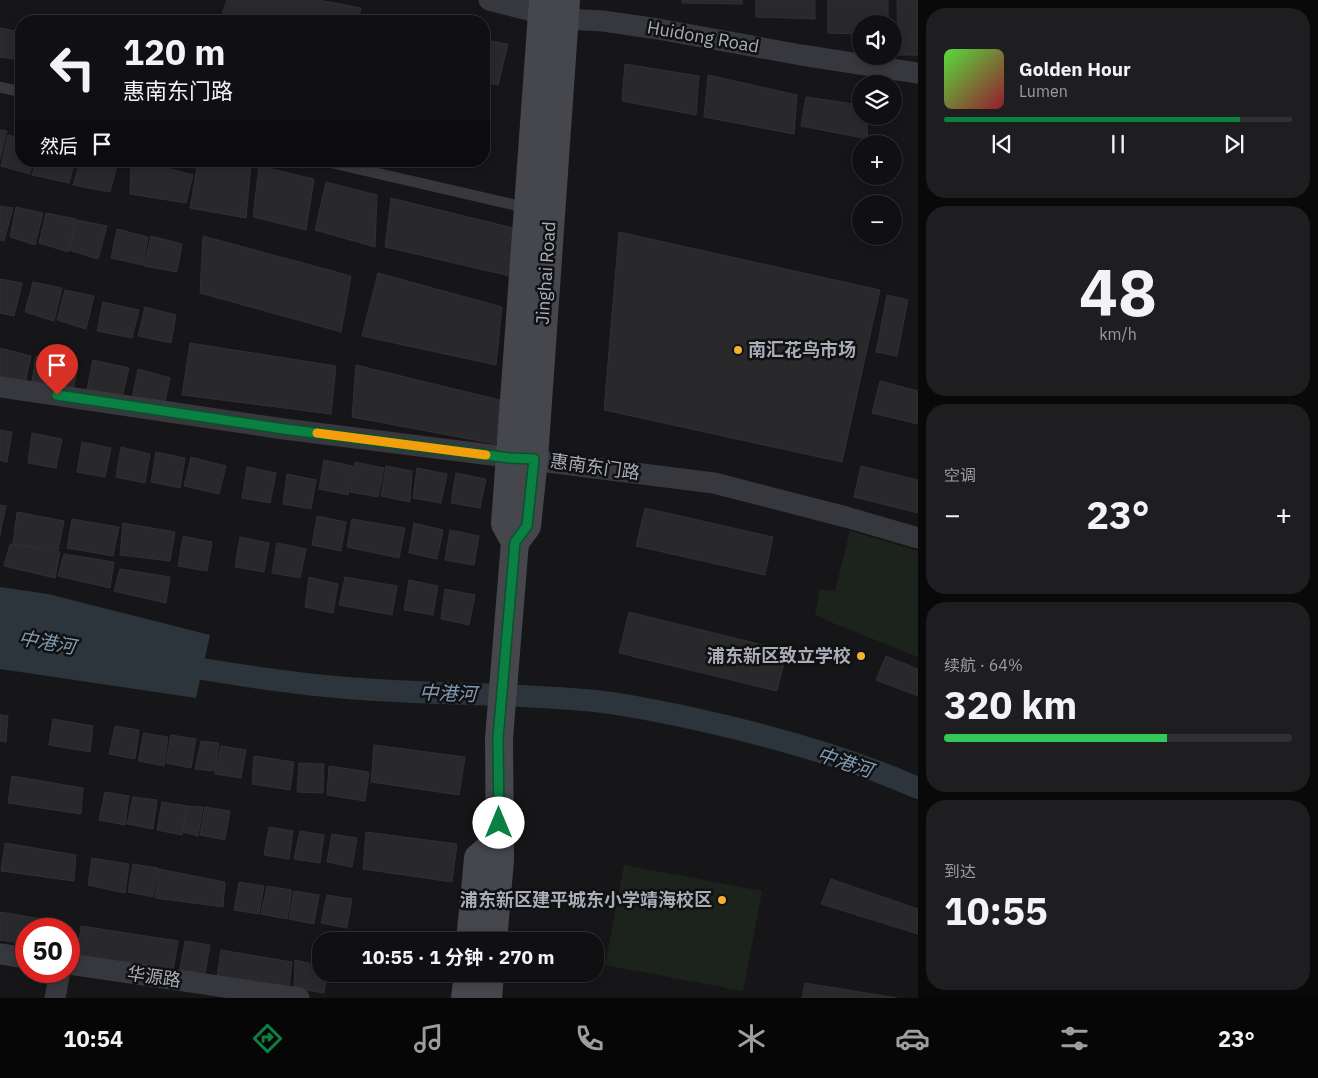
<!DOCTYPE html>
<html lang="zh">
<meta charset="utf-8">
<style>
:root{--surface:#101012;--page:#1e1e20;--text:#f1f3f6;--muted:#9c9d9f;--line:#303032;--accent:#0b8043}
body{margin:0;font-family:"IBM Plex Sans","Noto Sans SC",sans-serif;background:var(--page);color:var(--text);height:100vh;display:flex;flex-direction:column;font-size:19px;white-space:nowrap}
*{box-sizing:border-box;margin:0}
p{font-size:16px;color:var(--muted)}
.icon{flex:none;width:28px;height:28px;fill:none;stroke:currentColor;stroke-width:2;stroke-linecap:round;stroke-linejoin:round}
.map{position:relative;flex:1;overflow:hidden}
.side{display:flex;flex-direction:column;gap:8px;padding:8px;background:#09090a;width:400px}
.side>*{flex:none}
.hud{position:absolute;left:15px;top:15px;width:475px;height:152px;border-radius:20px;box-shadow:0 2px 8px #0003,0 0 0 1px var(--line);background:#101012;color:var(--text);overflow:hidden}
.controls{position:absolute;left:852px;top:15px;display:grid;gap:10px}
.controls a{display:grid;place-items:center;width:50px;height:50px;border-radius:50%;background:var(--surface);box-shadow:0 2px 8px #0003,0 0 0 1px var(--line);font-size:25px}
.speed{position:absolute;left:15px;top:918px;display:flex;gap:10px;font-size:25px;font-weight:700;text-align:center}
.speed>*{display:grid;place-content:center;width:65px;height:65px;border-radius:50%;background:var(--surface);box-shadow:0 2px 8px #0003,0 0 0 1px var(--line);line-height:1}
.speed .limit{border:8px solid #d22;background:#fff;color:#111}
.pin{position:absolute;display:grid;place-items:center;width:42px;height:42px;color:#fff;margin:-51px -21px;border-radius:50% 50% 50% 0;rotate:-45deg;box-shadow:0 0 5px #0007}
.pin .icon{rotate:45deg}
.me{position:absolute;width:55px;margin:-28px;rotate:0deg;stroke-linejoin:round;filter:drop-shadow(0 0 4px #0008)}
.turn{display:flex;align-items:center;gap:18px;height:105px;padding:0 25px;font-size:22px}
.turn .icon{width:65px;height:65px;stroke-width:2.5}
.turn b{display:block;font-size:35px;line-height:42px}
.then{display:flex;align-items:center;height:48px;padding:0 25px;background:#0003;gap:10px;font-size:19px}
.big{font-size:38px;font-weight:700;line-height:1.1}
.side .card{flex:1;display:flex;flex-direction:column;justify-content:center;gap:8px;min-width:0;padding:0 18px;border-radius:20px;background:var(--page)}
.side .dial{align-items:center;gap:0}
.dial b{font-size:65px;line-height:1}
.song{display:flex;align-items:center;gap:15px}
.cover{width:60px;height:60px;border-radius:8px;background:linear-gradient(135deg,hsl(110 70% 55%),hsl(350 70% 35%))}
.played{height:5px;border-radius:2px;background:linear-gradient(90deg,var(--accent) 85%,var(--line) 85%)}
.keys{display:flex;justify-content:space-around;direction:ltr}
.heat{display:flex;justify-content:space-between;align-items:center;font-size:28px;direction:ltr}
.charge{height:8px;border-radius:4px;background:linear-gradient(90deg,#34c759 64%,var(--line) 0)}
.trip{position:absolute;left:312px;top:932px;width:292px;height:50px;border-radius:20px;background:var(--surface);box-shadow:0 2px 8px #0003,0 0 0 1px var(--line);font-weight:700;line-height:50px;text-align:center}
.menu{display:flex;height:80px;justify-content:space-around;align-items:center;background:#060607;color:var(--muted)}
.menu .icon{width:35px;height:35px}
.menu .active{color:var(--accent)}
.menu b{font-size:22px;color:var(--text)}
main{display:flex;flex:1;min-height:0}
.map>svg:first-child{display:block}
.green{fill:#1c231d}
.water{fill:#2c353c}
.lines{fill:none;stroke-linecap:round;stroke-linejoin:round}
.canal{stroke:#2c353c;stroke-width:22}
.building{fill:#29292c;stroke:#303034}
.lane{stroke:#37383d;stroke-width:11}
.street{stroke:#37383d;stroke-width:21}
.secondary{stroke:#45474d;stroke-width:28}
.route-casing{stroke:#07532c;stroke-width:12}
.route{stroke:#0b8043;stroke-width:9}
.slow{stroke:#f59e0b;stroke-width:9}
.poi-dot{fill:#f2b134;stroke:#111113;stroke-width:2}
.labels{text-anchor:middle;stroke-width:5;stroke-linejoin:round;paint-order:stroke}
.street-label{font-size:18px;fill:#a8adb8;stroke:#111113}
.poi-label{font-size:18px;font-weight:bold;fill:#a8adb8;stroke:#111113;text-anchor:end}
.water-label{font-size:19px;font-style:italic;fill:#7f9bb3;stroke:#111113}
</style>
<main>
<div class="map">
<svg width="918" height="998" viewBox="0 0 918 998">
<rect width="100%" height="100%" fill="#161618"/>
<g class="green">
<polygon points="850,531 918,551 918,657 828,621 815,614 820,589 835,591"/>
<polygon points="624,865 762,891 743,991 605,965"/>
</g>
<polygon class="water" points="0,587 48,594 210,635 196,698 0,669"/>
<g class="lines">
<path class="canal" d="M173,664C236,675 299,685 362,689C440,695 517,693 595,701C631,705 668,713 704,721C776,737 850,758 918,788"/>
</g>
<g class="building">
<polygon points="227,0 319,0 361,8 358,21 220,20"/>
<polygon points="682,0 742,0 742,4 682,3"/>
<polygon points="756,0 815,0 815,19 756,17"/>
<polygon points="828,0 888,0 888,24 861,24 861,34 828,33"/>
<polygon points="897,0 918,0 918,55 898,55"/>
<polygon points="0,28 21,32 21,60 0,57"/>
<polygon points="484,40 508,44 498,85 484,82"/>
<polygon points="625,64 699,76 696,115 622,101"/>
<polygon points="708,75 797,95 794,134 704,117"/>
<polygon points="806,97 861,105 861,116 866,116 868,139 801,126"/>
<polygon points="0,130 7,131 0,159"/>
<polygon points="8,135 21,138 21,161 33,161 30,174 1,166"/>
<polygon points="36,161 75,161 69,183 32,175"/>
<polygon points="80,161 118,161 110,192 73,185"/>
<polygon points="131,161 140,161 193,175 186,203 130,194"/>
<polygon points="198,161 241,161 251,164 246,218 190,208"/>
<polygon points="259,166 314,179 306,230 253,217"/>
<polygon points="326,182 377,195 375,247 315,230"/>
<polygon points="391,198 513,228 510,276 385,247"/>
<polygon points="0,206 13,208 4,241 0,240"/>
<polygon points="16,207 43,213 35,245 10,237"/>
<polygon points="46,213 76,219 68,252 39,243"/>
<polygon points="77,220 107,226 98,259 69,250"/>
<polygon points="117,229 148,237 143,265 111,258"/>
<polygon points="619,232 880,290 842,462 604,410"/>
<polygon points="151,236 182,244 177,272 144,266"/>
<polygon points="203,236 351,276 341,332 200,293"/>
<polygon points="378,273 502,307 496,365 362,336"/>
<polygon points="0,279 22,283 14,316 0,313"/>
<polygon points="33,282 62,288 54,321 25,312"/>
<polygon points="65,290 94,296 86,329 57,320"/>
<polygon points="887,295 908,300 897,356 876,352"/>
<polygon points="103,302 139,310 132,338 97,331"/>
<polygon points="145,307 176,315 171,343 138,336"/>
<polygon points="190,343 336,366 331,414 182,395"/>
<polygon points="0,348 31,356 25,384 0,379"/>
<polygon points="36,356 78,366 72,395 31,387"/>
<polygon points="93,360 129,368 122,397 87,389"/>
<polygon points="356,365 500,400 496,444 352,417"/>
<polygon points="138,369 170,378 164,406 132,399"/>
<polygon points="880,381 918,391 918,424 872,413"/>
<polygon points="0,430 12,432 7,462 0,460"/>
<polygon points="32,433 62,439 56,468 28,463"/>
<polygon points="82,442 111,448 105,477 77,472"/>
<polygon points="121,447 150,454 145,483 116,477"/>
<polygon points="156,452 185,458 180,488 151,482"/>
<polygon points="191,457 226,466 219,494 184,486"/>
<polygon points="324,460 353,466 348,495 319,489"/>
<polygon points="355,462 384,468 378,497 350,492"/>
<polygon points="386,466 412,471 410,502 381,496"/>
<polygon points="861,466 918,480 918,513 854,497"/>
<polygon points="247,467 276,473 270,503 242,498"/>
<polygon points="417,468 447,474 441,503 413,498"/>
<polygon points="456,473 486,479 480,508 451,503"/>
<polygon points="287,474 316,480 311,509 283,504"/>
<polygon points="0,505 6,506 0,535"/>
<polygon points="645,508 773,537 765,575 636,546"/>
<polygon points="17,512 64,521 58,550 13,544"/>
<polygon points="317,516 346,522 341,551 312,545"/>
<polygon points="72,519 119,527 113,556 67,548"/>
<polygon points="352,519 405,528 399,558 347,547"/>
<polygon points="123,523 175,532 170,561 120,555"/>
<polygon points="414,523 443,530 437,559 409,553"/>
<polygon points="450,530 479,536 474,565 445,560"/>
<polygon points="183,536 212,542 207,571 178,566"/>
<polygon points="240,537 269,543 264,572 235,567"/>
<polygon points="277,543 306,549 300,578 272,573"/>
<polygon points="10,544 60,552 55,578 4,566"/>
<polygon points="64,554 114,562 110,588 58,576"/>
<polygon points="120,569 170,577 166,603 114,591"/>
<polygon points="309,577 338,584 333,613 305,607"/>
<polygon points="345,577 397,586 392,615 339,605"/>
<polygon points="409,580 438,586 433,615 404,610"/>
<polygon points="445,589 475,595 469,625 441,619"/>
<polygon points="629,612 787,651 777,691 619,653"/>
<polygon points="886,656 918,669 918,696 876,680"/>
<polygon points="0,715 8,716 6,742 0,741"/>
<polygon points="53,719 93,726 90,752 49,745"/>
<polygon points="115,726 139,730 135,759 109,754"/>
<polygon points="144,733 168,737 164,766 138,761"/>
<polygon points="171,735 196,739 191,768 166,763"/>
<polygon points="201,741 219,743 215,771 195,769"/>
<polygon points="374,745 465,757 459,795 371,782"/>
<polygon points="221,746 246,750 241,778 215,774"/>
<polygon points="254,756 294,762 290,790 252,784"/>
<polygon points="299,763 324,764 323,793 297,792"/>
<polygon points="329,766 369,772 365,801 327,795"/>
<polygon points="12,776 83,788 81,814 8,803"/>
<polygon points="105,792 129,796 125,825 99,820"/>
<polygon points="133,797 157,800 153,829 127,824"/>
<polygon points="162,802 187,806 182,835 157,830"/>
<polygon points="187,806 203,807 198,836 183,832"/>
<polygon points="205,807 230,811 225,840 200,835"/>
<polygon points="269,827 293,831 289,859 264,855"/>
<polygon points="300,831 324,835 320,863 294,859"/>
<polygon points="366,832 457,844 452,882 363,869"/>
<polygon points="332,834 357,838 352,867 327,862"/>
<polygon points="5,843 76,855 74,881 1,871"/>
<polygon points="92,858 129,864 125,893 88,885"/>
<polygon points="133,864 158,868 153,897 128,892"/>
<polygon points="159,869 225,882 223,907 155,898"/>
<polygon points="831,879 918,909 918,934 821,904"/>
<polygon points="239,882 264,886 259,914 234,910"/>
<polygon points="267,886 292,890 287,919 261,914"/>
<polygon points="294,891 319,895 314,924 289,919"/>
<polygon points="327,895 352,899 347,928 321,923"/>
<polygon points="0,912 65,923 65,929 26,929 26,944 0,940"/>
<polygon points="81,926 178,941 173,970 77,957"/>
<polygon points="352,932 418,941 352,941"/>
<polygon points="185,941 210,945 205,974 180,969"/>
<polygon points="221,950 292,962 289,988 217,977"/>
<polygon points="295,960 321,966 321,974 327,974 324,993 294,988"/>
<polygon points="383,974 439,974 438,982"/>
<polygon points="805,983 897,998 802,998"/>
</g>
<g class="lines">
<g class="lane">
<polyline points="0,87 21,92"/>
<polyline points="324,161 528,208"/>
</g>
<g class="street">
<polyline points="489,0 564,19 603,21 658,29 801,55 918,73"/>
<polyline points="0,387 284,429 714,483 846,517 918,538"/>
<polyline points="0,954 26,958"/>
<polyline points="69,964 299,998"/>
<polyline points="55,998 60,971"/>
</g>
<g class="secondary">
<polyline points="515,542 527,526 534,459 566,0"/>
<polyline points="470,941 478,858 499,840"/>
<polyline points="493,941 500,860 499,738 515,542 505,524 543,0"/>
<polyline points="465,998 468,974"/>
<polyline points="488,998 490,974"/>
</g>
</g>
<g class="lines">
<g class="route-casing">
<polyline id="route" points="57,395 284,429 510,458 534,459 527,526 515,542 498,738 499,823"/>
</g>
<use href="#route" class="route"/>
<polyline class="slow" points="317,433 486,455"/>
</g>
<g class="poi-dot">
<circle cx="738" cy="350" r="5"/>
<circle cx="861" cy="656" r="5"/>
<circle cx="722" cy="900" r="5"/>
</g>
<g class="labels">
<g class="street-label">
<text transform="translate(703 37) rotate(10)" y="6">Huidong Road</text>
<text transform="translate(546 273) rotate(-86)" y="6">Jinghai Road</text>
<text transform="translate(595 467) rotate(8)" y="6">惠南东门路</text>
<text transform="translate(154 977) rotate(8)" y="6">华源路</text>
</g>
<g class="poi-label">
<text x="748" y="356" text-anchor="start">南汇花鸟市场</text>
<text x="851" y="662">浦东新区致立学校</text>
<text x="712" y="906">浦东新区建平城东小学靖海校区</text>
</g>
<g class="water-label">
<text transform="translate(47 642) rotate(10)" y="7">中港河</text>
<text transform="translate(448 693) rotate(2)" y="7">中港河</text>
<text transform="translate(845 762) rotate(18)" y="7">中港河</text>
</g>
</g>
</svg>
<div class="controls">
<a><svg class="icon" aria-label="sound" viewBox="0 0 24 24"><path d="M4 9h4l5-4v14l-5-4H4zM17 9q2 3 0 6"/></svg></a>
<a><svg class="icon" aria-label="layers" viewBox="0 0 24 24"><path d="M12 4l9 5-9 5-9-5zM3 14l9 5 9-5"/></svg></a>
<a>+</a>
<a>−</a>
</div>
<div class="speed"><div class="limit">50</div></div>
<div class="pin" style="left:57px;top:395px;background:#d93025"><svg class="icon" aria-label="arrive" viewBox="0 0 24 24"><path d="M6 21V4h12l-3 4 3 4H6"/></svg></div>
<svg class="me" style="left:499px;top:823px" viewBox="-20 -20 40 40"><circle r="19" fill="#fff"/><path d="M0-13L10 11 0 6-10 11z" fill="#0b8043"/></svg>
<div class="trip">10:55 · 1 分钟 · 270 m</div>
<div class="hud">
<div class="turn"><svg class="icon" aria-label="left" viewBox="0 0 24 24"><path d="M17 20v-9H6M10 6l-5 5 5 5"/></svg><div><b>120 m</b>惠南东门路</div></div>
<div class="then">然后<svg class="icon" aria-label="arrive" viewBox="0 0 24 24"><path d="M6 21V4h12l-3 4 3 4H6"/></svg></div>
</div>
</div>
<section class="side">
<div class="card">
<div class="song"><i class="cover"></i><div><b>Golden Hour</b><p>Lumen</p></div></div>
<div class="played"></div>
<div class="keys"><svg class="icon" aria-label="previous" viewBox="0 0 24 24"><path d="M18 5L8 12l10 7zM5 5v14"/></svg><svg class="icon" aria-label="pause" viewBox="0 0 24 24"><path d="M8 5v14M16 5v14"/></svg><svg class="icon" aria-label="next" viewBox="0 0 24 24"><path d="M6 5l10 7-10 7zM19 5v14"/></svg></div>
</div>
<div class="card dial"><b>48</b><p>km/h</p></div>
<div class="card"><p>空调</p>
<div class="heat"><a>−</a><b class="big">23°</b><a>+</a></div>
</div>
<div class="card"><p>续航 · 64%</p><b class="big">320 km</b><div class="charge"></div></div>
<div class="card"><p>到达</p><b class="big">10:55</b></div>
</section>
</main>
<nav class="menu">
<b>10:54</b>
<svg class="icon active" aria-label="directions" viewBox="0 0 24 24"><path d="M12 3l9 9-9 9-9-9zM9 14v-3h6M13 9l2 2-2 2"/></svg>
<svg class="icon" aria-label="music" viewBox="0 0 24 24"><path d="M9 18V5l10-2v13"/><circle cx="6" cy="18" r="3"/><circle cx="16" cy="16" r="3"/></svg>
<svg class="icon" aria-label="phone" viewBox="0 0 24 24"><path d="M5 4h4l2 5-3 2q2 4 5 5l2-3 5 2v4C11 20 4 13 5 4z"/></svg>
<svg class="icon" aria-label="climate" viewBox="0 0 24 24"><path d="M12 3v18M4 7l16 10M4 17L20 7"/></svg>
<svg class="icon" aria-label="car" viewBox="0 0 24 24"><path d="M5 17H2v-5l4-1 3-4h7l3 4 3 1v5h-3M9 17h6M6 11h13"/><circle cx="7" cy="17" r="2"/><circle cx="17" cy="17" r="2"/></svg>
<svg class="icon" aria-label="filters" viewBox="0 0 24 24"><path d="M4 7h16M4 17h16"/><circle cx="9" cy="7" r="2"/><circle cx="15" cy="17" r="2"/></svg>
<b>23°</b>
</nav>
